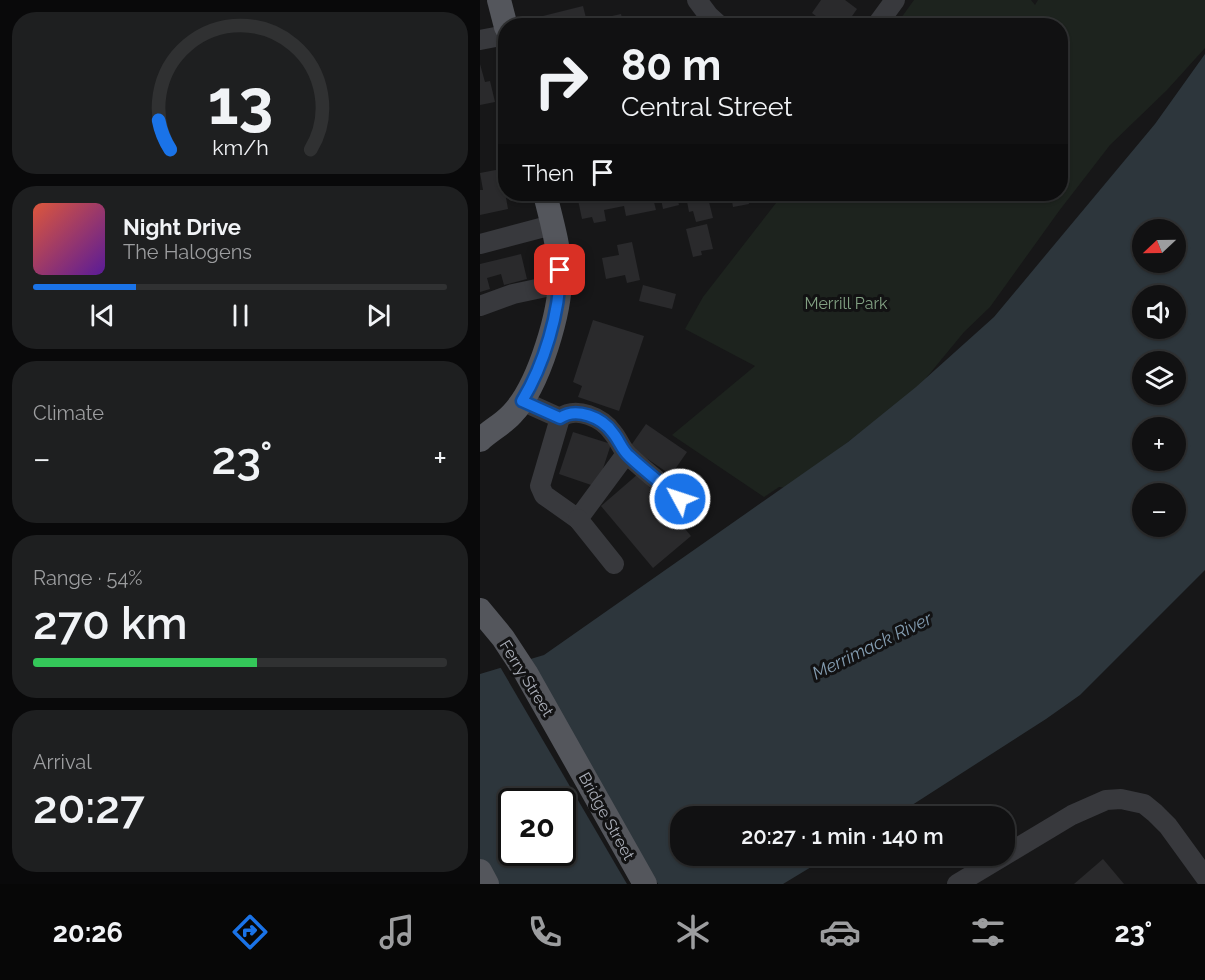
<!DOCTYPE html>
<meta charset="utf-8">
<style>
:root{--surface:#111112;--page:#1e1f20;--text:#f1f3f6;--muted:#9c9d9f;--line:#303132;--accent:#1a73e8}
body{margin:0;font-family:Raleway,sans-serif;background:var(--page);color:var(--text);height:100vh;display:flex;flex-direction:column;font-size:22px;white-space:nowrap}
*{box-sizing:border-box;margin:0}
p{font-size:20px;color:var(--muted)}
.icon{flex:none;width:33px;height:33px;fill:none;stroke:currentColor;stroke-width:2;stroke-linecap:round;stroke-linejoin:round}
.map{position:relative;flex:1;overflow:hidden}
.details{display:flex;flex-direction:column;gap:12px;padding:12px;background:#09090a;width:480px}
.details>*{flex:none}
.hud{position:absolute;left:18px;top:18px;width:570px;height:183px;border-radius:24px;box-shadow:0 2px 4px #0004,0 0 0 2px var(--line);background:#111112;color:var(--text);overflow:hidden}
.needle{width:39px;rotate:248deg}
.controls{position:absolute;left:652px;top:219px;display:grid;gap:12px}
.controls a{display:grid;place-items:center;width:54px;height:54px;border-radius:50%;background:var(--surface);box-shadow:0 2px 4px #0004,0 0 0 2px var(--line);font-size:30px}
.speed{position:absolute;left:18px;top:788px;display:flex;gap:12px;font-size:30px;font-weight:700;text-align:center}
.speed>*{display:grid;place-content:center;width:78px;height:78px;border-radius:50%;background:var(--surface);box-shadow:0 2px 4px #0004,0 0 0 2px var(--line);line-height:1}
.speed .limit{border:3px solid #111;border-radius:9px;background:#fff;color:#111}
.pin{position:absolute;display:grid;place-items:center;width:51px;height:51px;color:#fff;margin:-26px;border-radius:12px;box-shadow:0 3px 9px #0006}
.me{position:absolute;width:66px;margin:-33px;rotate:310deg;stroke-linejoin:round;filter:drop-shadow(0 0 4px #0008)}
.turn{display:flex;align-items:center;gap:21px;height:126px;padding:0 24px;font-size:27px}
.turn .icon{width:78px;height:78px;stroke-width:2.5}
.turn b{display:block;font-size:42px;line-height:51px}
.then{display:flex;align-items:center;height:57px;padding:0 24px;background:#0003;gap:12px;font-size:22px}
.big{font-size:45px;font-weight:600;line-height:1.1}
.details .card{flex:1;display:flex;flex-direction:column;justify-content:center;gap:9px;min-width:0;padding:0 21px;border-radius:24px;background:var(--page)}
.details .dial{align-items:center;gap:0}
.dial svg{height:156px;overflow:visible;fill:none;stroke:var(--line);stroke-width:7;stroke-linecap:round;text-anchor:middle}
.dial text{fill:var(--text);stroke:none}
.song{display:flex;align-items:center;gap:18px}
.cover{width:72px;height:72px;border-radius:9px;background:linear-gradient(135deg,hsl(10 70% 55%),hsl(270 70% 35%))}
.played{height:6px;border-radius:3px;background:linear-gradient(90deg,var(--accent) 25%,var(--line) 25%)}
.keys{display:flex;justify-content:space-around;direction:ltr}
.heat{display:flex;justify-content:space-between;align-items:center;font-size:33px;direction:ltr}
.charge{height:9px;border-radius:4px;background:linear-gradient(90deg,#34c759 54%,var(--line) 0)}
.trip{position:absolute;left:190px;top:806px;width:345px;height:60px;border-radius:24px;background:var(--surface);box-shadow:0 2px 4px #0004,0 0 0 2px var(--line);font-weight:600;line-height:60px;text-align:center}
.tab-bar{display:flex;height:96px;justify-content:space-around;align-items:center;background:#070707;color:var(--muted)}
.tab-bar .icon{width:42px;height:42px}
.tab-bar .active{color:var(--accent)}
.tab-bar b{font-size:27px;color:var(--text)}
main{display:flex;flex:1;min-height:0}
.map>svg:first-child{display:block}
.green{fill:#1d231e}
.water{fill:#2d363c;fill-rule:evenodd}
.pier{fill:#171718}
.building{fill:#2a2a2c}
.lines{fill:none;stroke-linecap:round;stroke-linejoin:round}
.minor{stroke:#38393d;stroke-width:20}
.major{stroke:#54565c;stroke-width:24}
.route-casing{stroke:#114b97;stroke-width:15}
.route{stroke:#1a73e8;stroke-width:10}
.labels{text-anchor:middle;stroke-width:6;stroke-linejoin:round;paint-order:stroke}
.park-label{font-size:16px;fill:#82a183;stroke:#121213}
.street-label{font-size:16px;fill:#aaaeb8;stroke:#121213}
.water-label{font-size:18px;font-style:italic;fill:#839cb0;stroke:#121213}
</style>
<main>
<section class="details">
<div class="card dial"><svg viewBox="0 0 100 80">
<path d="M14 69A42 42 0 1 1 86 69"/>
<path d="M14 69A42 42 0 0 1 8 54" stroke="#1a73e8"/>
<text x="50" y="56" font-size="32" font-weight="700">13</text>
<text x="50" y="72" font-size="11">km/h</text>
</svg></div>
<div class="card">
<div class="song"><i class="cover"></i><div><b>Night Drive</b><p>The Halogens</p></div></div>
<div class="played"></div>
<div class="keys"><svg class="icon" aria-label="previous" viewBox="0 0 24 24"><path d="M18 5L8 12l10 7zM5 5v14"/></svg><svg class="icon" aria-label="pause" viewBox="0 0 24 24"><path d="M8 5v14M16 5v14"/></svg><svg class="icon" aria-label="next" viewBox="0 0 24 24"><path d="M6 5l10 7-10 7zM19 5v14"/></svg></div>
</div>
<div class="card"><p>Climate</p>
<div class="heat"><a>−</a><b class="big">23°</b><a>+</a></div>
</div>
<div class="card"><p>Range · 54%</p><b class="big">270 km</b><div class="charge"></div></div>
<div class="card"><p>Arrival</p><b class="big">20:27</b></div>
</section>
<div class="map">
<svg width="725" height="884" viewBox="0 0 725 884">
<rect width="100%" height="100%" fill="#171718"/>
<polygon class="green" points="434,0 551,0 555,5 558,0 725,0 725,48 687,90 630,145 579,211 510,307 484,332 437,389 308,488 299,487 284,497 192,435 275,366 205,329 223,297 303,194 580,194 580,26 416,25"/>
<path class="water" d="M725,54V570L600,695L566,719L415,816H201V855H351L303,884H0V674L64,655L368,442L436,387L514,317L675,124ZM663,230H696V262H663ZM663,296H696V328H663ZM663,362H696V394H663ZM663,428H696V460H663ZM663,494H696V526H663ZM32,801H82V852H32Z"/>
<polygon class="pier" points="46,657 178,884 147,884 19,665"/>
<g class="building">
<polygon points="341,0 365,0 377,9 365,26 349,26 332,13"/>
<polygon points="103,6 108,26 61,26 59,17"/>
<polygon points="141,14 144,26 125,26 123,18"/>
<polygon points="0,64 5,82 10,81 15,102 0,105"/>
<polygon points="26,168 25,192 28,209 0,215 0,190 3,190 0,173"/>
<polygon points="129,194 162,194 163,196 172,194 176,210 146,216 144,206 124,210 126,221 114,223 112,217 102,219 98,200"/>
<polygon points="180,194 196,194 199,205 183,209"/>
<polygon points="208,194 227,194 233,218 216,222 213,211 209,212 206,196 208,196"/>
<polygon points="247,194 267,194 269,204 253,207 252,201 248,202"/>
<polygon points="227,224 233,249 221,251 222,255 213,257 206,229"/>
<polygon points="152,242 160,280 147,283 145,275 126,279 122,258 139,255 137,245"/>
<polygon points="41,254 47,279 24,285 21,274 7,278 10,289 0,292 0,264"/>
<polygon points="163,285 196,294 192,309 159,301"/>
<polygon points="113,320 164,336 139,411 98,397 102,386 93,382"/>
<polygon points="166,424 207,452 191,475 150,447"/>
<polygon points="93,432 131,444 117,487 79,474"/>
<polygon points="158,474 211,536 173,568 121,506"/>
<polygon points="623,859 644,884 594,884"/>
</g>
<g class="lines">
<g class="minor">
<polyline points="217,0 229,16 240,26"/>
<polyline points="396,26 415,0"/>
<polyline points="0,40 26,35"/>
<polyline points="0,244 72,225"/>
<polyline points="0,306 33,294 80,284"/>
<path d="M42,401L80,418C96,406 122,417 133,433C139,440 142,450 149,456C165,471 183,485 199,499"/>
<polyline points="80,418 60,486 64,495 98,519 146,454"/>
<polyline points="98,519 134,564"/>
<polyline points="477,884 592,815 626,800 641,799 664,804 675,813 688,826 725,877"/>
</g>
<g class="major">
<polyline points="19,0 26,27"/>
<path d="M0,440C11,430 23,424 32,414C59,386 82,309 80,271C79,245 71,219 65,194"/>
<polyline points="0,610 23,638 46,673 165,884"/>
<polyline points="0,871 7,884"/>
</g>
</g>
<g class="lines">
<g class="route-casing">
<path id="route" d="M80,270C80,312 64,365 42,401L80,418C96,407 122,417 133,433C139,440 142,450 149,456C165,471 183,485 200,499"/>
</g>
<use href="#route" class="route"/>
</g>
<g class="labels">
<g class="park-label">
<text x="366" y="309">Merrill Park</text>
</g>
<g class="street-label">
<text transform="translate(47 678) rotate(58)" y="6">Ferry Street</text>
<text transform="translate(127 816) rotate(61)" y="6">Bridge Street</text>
</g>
<g class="water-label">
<text transform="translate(392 646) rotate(-26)" y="6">Merrimack River</text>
</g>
</g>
</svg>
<div class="controls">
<a><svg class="needle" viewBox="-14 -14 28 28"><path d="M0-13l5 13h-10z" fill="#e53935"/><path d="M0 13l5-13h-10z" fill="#9c9d9f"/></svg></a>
<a><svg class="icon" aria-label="sound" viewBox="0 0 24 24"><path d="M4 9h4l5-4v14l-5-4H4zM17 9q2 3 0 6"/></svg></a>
<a><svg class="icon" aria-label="layers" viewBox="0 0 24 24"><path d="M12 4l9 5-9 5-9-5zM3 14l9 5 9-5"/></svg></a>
<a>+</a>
<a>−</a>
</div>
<div class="speed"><div class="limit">20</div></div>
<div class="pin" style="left:80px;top:270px;background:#d93025"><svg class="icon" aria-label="arrive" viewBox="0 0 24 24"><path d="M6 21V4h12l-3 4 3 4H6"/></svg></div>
<svg class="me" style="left:200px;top:499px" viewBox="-20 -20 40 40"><circle r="17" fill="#1a73e8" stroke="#fff" stroke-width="3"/><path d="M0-11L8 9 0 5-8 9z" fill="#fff"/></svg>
<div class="trip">20:27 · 1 min · 140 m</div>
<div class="hud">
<div class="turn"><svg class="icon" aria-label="right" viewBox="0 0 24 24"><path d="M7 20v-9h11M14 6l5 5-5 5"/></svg><div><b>80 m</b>Central Street</div></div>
<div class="then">Then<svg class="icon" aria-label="arrive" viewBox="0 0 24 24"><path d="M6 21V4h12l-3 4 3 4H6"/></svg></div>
</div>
</div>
</main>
<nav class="tab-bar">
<b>20:26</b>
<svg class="icon active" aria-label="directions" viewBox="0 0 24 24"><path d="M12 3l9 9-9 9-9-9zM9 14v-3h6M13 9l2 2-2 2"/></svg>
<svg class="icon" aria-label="music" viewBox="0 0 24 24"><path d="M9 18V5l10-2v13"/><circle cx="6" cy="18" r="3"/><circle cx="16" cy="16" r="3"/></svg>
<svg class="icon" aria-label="phone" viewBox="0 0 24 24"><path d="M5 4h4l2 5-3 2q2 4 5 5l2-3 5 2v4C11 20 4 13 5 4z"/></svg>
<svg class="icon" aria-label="climate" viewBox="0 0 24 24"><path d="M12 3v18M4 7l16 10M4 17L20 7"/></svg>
<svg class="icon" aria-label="car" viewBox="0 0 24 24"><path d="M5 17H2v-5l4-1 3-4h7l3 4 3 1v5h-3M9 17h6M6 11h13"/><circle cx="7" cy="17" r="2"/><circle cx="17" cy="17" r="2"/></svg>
<svg class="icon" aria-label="filters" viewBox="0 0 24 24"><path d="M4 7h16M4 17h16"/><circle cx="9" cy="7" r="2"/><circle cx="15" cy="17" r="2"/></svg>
<b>23°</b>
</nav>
